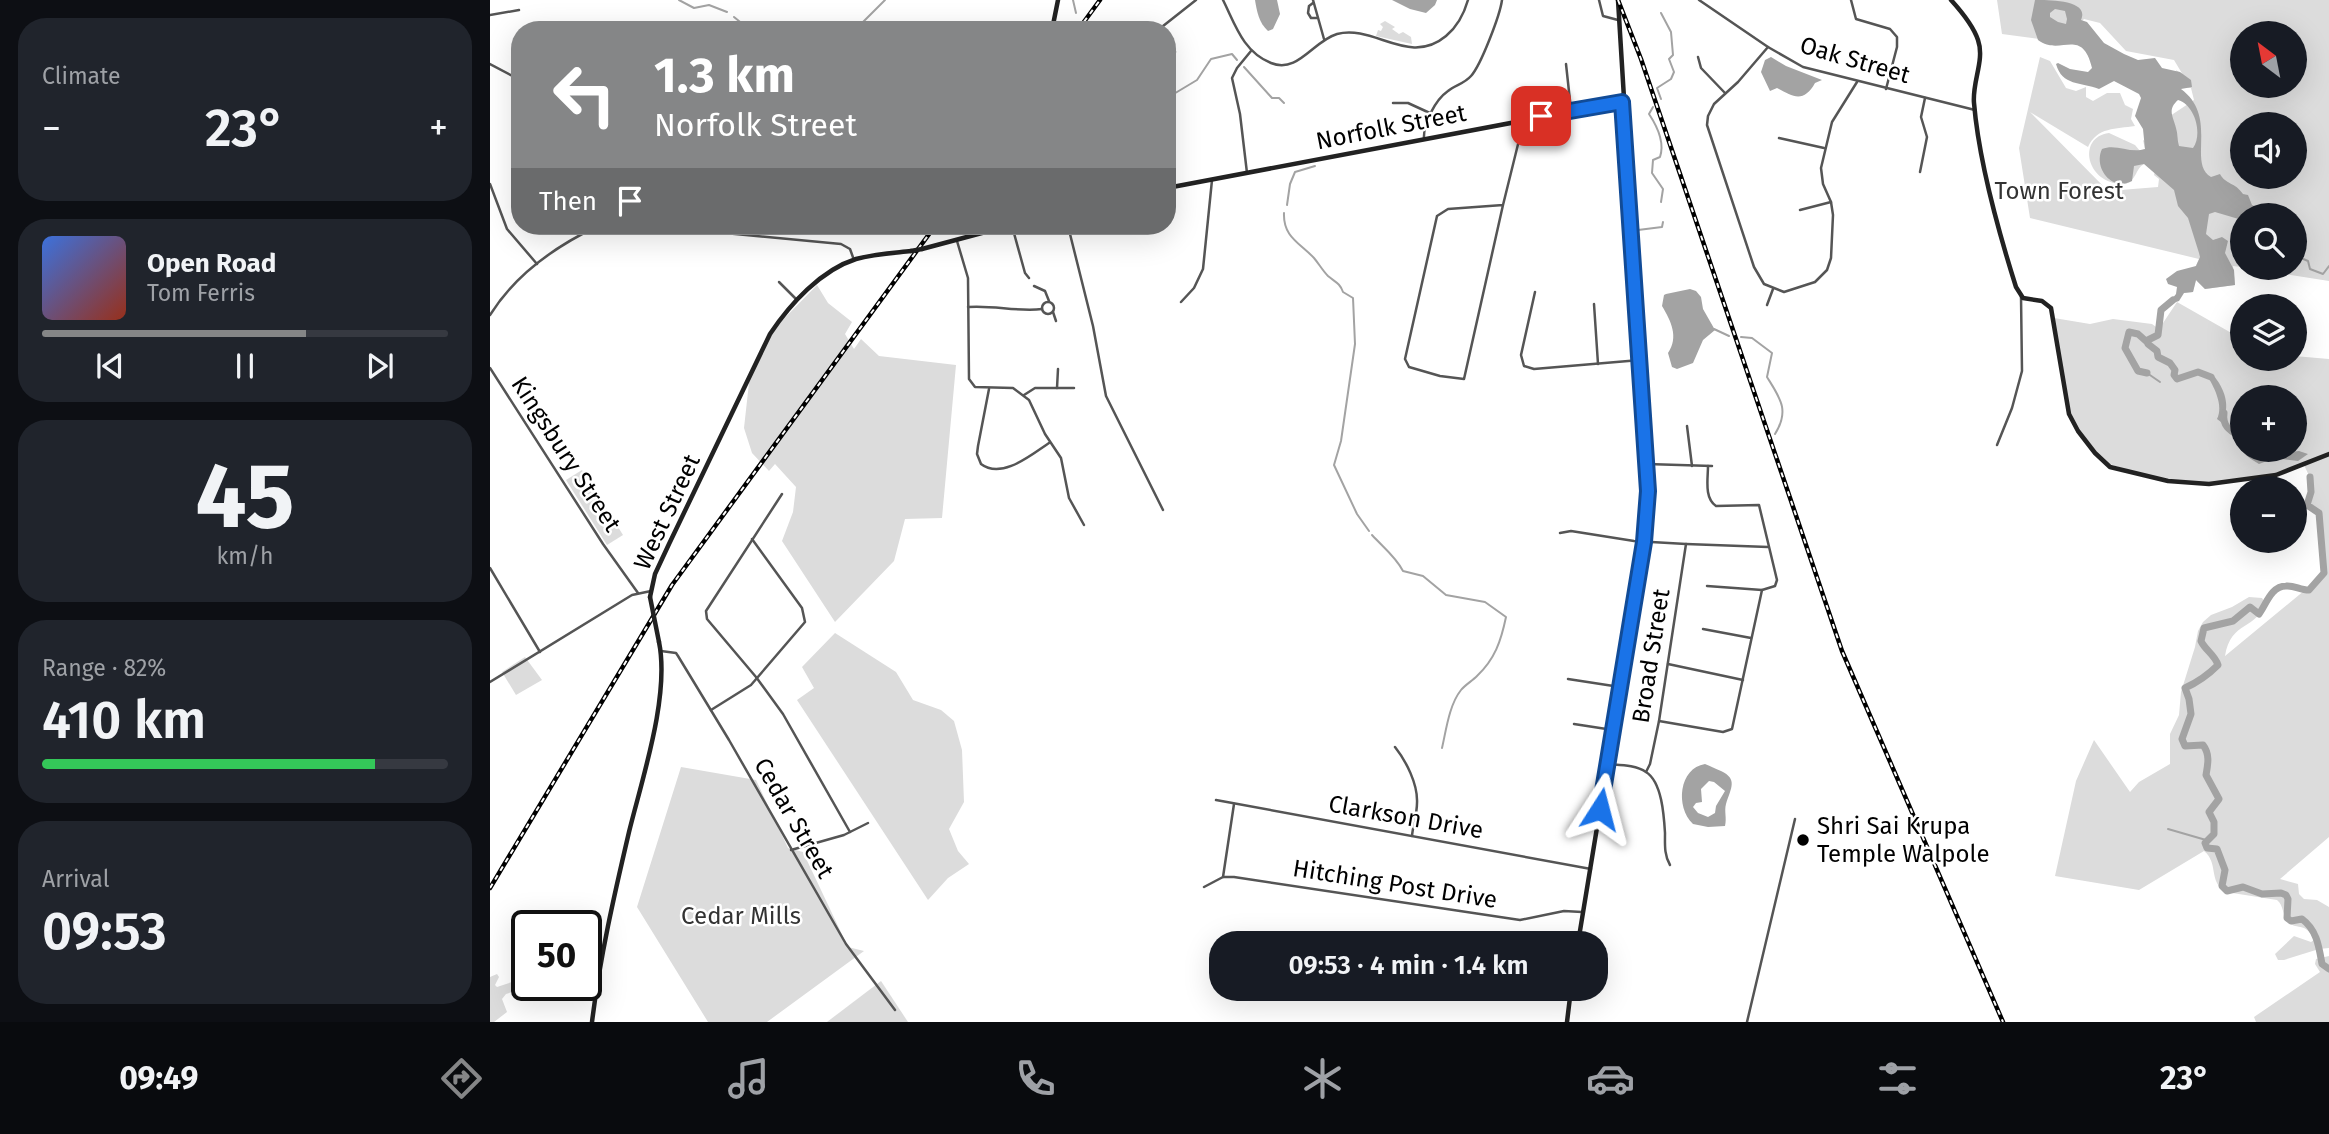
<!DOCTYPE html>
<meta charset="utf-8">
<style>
:root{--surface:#171b24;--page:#20242c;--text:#f1f3f6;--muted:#9ea1a6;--line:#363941;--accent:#858687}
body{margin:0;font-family:"Fira Sans",sans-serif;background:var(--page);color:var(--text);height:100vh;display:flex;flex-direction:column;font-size:26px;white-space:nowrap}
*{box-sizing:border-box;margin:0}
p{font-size:23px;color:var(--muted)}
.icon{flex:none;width:38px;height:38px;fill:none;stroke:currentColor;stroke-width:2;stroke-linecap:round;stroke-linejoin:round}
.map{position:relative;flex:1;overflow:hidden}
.side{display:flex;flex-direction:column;gap:18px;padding:18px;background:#0d0f14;width:490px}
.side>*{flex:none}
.top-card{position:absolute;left:21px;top:21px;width:665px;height:214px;border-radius:28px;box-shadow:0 7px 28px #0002;background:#858687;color:#fff;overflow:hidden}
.needle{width:46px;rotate:328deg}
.tools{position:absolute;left:1740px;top:21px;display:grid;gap:14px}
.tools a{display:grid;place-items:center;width:77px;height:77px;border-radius:50%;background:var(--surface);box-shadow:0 7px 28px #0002;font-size:35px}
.speed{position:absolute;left:21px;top:910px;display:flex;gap:14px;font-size:35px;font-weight:700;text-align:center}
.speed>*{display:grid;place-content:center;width:91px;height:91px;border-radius:50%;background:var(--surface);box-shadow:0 7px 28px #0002;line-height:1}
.speed .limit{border:4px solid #111;border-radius:10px;background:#fff;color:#111}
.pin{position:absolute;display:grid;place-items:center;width:60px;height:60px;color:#fff;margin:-30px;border-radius:14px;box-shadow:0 4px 10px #0006}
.me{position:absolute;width:77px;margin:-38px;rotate:9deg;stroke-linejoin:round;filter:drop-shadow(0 0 5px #0008)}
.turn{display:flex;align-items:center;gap:24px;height:147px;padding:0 28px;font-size:32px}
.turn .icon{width:91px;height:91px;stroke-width:2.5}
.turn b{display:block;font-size:49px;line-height:60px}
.then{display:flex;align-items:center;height:66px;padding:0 28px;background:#0003;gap:14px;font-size:26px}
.big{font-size:52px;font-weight:600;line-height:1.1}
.side .card{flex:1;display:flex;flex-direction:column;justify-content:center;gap:10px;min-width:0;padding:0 24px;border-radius:28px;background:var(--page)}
.side .dial{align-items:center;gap:0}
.dial b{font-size:91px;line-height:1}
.song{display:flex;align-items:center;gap:21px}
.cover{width:84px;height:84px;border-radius:10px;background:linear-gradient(135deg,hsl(220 70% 55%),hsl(10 70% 35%))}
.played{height:7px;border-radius:4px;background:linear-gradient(90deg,var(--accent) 65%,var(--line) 65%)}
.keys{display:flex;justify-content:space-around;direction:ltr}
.heat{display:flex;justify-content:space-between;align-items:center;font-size:38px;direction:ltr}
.charge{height:10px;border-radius:5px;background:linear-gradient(90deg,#34c759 82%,var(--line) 0)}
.trip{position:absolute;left:719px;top:931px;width:399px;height:70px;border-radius:28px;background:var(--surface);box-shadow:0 7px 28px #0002;font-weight:600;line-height:70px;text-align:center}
.dock{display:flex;height:112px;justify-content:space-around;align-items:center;background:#090b0e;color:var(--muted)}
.dock .icon{width:49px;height:49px}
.dock .on{color:var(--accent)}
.dock b{font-size:32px;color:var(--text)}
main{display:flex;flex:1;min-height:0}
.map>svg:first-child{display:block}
.green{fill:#dcdcdc;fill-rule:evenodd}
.water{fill:#a3a3a3;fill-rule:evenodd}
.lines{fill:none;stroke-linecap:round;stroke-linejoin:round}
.stream{stroke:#a3a3a3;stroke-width:2}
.river{stroke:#a3a3a3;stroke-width:7}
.street{stroke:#555;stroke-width:2.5}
.secondary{stroke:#222;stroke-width:4.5}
.rail-casing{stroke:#000;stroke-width:4.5}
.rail{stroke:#fff;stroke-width:2;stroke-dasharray:5;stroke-linecap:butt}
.secondary-bridge{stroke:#222;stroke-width:4.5}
.route-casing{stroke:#114b97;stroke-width:18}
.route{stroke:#1a73e8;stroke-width:12}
.poi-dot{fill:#000;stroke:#fff;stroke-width:2.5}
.labels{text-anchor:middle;stroke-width:5;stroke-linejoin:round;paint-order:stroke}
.street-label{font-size:24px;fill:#000;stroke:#fff}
.park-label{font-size:24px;fill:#333;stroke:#fff}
.poi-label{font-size:24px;fill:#000;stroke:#fff;text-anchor:start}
</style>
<main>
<section class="side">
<div class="card"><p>Climate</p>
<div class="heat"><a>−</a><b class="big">23°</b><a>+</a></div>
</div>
<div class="card">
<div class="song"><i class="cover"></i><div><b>Open Road</b><p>Tom Ferris</p></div></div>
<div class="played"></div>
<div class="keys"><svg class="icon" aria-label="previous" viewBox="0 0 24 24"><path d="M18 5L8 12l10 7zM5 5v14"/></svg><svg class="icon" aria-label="pause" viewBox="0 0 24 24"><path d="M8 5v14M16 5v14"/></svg><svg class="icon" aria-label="next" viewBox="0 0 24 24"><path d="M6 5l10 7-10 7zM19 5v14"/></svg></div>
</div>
<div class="card dial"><b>45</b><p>km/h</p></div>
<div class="card"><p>Range · 82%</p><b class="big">410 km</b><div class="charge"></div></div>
<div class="card"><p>Arrival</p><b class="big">09:53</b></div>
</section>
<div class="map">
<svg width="1839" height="1022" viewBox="0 0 1839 1022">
<rect width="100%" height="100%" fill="#fff"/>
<g class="green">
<path d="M1507,0H1839V281L1755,268H1804V215H1752V267L1743,266L1745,285L1715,289L1706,280L1703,292L1693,293L1709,259L1540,218L1529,148L1550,57L1560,61L1576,88L1586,91L1596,87V97L1603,101L1617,93H1630L1635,105L1643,109L1641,119L1645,126C1626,129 1607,127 1598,147L1540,112L1618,191L1668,187L1669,179L1664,175L1677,118L1704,100L1701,88H1692L1686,70L1693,75L1684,60L1636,51L1610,23L1594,19L1572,42L1512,34ZM1752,33H1804V86H1752ZM1752,124H1804V177H1752Z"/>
<polygon points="895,21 905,27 902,29 909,34 913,32 921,37 922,44 886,36 888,30 891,31 893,27 890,24"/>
<path d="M1619,133L1645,145L1650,151L1655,149L1653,140L1660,144L1646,164H1654C1645,169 1648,178 1636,184C1596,186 1586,137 1619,133Z"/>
<polygon points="327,285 338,303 362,322 355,334 364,349 371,339 389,356 466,365 452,518 415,519 404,561 345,622 292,541 303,512 306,487 285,464 279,471 262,453 254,428 260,374 281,332"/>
<path d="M1687,302L1752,339V359H1804V356L1839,359V837L1790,879L1808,884L1809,894L1814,899L1827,900L1839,907V948L1829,949L1794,960H1788L1785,954L1804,936L1821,942L1824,940C1816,920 1805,932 1797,920C1792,914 1794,906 1787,900L1736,892C1718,882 1729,863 1714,851L1649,890L1565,876L1586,781L1604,740L1640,792L1649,782L1680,764V734L1689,715L1691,692L1705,647L1708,631L1713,622L1721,615L1742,607L1759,597L1772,598L1775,603C1767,630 1741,620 1735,656L1815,590L1822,588L1834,573L1829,513L1817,505L1822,482L1814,465L1800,471L1726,483L1678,481L1615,463L1581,420L1564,318L1600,324L1623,319L1662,324L1669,329ZM1752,397H1804V450H1752Z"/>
<polygon points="92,470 133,535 117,545 76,480"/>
<polygon points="345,633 406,672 423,700 451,710 464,721 472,750 474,802 459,829 468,851 479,864 458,878 438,900 307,700 324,688 312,667"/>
<polygon points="35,657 52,680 26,695 12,672"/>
<polygon points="191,767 266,780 298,848 313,852 358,947 374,951 277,1022 218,1022 147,907"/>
<polygon points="1839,956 1839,1022 1766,1022 1764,1017 1830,972 1825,964 1826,959"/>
<polygon points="7,974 9,977 5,985 7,987 25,981 37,983 37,985 67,985 56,989 46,988 32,995 22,992 16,994 12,999 17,1012 4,1022 0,1022 0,977"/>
<polygon points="391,981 418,1022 337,1022"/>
</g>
<g class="water">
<path d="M765,0H787L790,14L783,29L778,31C769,23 767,12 765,0Z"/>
<polygon points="902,0 947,0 945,5 936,13 920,9"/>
<path d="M1545,0C1560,0 1600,0 1591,20L1597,22L1614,43L1634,54L1648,60L1665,58L1672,68L1690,72L1701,80L1702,87L1691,89C1729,117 1697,163 1721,177L1730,174C1736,185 1745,182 1753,194L1758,195L1762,205L1782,215H1752V220L1725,212L1719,214L1716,234L1723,240L1732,237L1738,241L1735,253L1744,270L1745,285L1715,289L1706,280L1703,292L1694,293L1689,301L1677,305L1686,294L1687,287L1678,284L1676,279L1687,271L1706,266L1710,257L1709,253L1698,218L1688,206L1684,190L1654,164L1644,166L1642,181C1622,192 1603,168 1612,149C1626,143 1640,154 1655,149L1653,129L1645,116L1651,98L1649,94L1624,81L1609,89C1591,82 1572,86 1566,64L1568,63L1580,69L1598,72L1602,68C1592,26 1570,57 1548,40L1541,20ZM1565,9L1575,11L1577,19L1576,24L1568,22L1560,17V13ZM1688,100C1705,105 1713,134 1703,148L1689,146C1687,140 1688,134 1686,128C1683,116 1677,110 1688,100Z"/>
<path d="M1281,57L1296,66L1332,80L1325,83C1314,103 1303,97 1287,88L1280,91L1271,72L1275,60Z"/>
<path d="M1200,289L1206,291L1211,297L1213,309L1225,330L1213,340L1203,363L1187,369L1182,367L1178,353C1189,337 1181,321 1172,306L1174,295L1176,294Z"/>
<path d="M1716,374L1723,375C1734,387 1742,408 1731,422L1727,419C1734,406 1724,386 1716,374Z"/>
<path d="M1747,433L1752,434V450H1776L1783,454L1809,451L1818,454L1808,461L1785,458L1769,464C1758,458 1747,449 1744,437Z"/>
<path d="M1215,764C1221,766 1225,769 1231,771C1248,779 1241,788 1236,804C1234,811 1237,818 1235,826L1218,827L1203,824C1185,807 1189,768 1215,764ZM1219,781L1224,782L1235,791L1226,806L1225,813L1218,817L1208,813L1203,807L1206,803L1212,802L1211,789Z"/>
</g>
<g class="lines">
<g class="stream">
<polyline points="189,0 204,8 219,5 237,12"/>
<polyline points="583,0 586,13"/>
<polyline points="244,17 260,30"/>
<polyline points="365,30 395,0"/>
<polyline points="594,30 594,27"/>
<polyline points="754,67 782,98 789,98 794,103"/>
<polyline points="677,98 707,80 721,59 742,54 747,60"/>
<polyline points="1171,99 1167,88 1181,79 1184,72 1179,59 1183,55 1181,32 1171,13"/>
<path d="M1163,107L1159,114C1167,126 1175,142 1170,157L1163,160L1162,173L1173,189L1171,202"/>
<polyline points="797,205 800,184 805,172 825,166"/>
<path d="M794,213C793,237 810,243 824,258C829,264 833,271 838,276C845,282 850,283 853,292L863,298L865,344L851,441L844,465L867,514L879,531"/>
<polyline points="1148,230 1172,227 1173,222"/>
<polyline points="1804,255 1818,261 1820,269 1833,274 1839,266"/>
<polyline points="1224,329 1239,336"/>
<path d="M1251,337L1262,338L1282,353L1277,377C1290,398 1300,410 1285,434"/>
<polyline points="1657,373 1670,382"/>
<path d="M882,535C893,547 906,557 913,571L933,576L956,595L995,602L1016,617C1011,641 1005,659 987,676C982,681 975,685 971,690C959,705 956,731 952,748"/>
<polyline points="1678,829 1716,840"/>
</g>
<g class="river">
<polyline points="1683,300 1671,310 1668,335 1658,340 1658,344 1667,351 1668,357 1680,363 1685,370 1684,375 1687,379 1708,372 1721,377"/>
<polyline points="1657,373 1648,371 1635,348 1639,332 1648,334 1657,342"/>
<path d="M1734,413C1732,427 1741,431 1752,438"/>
<path d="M1820,477L1821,492L1817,505L1829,513L1834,573L1819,590C1810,590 1804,585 1796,586C1781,586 1776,605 1769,614L1760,607L1743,621L1714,628L1711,641C1715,650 1725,655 1728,665C1719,674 1706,683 1695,688L1699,699L1701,714L1692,739L1695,746L1713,745C1720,754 1718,764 1716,775L1729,799L1719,812L1724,822V834L1715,843L1717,848L1727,849L1735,870L1732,886L1737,891L1753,887L1772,894L1791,893L1796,895L1798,899L1797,918L1801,921L1812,919C1827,930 1829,947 1832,964L1839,969"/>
</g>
<g class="street">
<path d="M733,0C745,24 753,52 781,63C808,74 823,41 847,34C884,24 919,67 956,36C967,27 974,14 978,0"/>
<polyline points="823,0 834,39"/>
<polyline points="1109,0 1113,16 1128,20"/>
<polyline points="1209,0 1278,47 1313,67 1485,110"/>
<polyline points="1361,0 1366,19 1400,29 1407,37 1407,47 1396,89"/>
<polyline points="823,3 819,6 818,13 821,18 827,18"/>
<polyline points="0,15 29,10"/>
<polyline points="668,30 706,0"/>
<polyline points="677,47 682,47 685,52 683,56 677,57"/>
<polyline points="1278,47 1248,82 1224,104 1218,116 1217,125 1264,267 1274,284 1294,292 1325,282 1337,270 1341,258 1343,215 1341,202 1333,184 1331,168 1342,122 1367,82"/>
<polyline points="1208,57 1211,68 1235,93"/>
<polyline points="0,64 30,80"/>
<polyline points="1076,64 1081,110"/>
<polyline points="903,103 918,103 942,114"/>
<polyline points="1289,138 1334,148"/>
<path d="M934,139C933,124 945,100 958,91C965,85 974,84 981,76C991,65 1010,15 1012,0"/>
<polyline points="1430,172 1437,137 1431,117 1435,98"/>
<polyline points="757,173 750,114 742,78 747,68 761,51"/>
<polyline points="0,184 17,229 47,264"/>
<polyline points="1013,205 974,379 950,376 919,367 915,359 947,216 958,209 1013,205 1034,120"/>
<polyline points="1310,210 1341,202"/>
<polyline points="195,226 224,232 351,244 360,249 364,260"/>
<polyline points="522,226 535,273 539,278"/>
<polyline points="578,226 603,326 616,396 673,510"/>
<polyline points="467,241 478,278 479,379 485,387 523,388 539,400 555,434 571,458 579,498 594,525"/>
<polyline points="289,282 307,300"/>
<polyline points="544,286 555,291 559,301"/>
<polyline points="1045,292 1031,355 1034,366 1044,369 1150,360"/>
<circle cx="558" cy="308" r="6"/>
<polyline points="691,302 704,288 713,269 722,180"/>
<polyline points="1104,304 1108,364"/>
<polyline points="1277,305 1283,289"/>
<path d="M478,307C504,305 527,312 552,309"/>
<polyline points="563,312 566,321"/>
<path d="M0,315C25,275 66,246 108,226"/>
<polyline points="0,368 113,544 148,593"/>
<polyline points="567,388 568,369"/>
<path d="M499,389L488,446L487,454L491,464C512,480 542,454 559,443"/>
<polyline points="534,395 545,388 584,388"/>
<polyline points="1197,426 1202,466"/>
<polyline points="1507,445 1522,408 1532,371 1531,296"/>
<polyline points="1157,464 1222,466"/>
<polyline points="292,494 216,611 217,619 266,677 293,714 360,832"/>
<polyline points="1070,533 1081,531 1144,541 1196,544 1278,547"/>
<polyline points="0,568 50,652"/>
<path d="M1217,586L1272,590L1285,586L1287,580L1269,505L1226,506C1214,498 1218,479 1218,466"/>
<polyline points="1213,629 1261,638"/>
<polyline points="171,651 186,653 188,656 239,740 356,944 405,1010"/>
<polyline points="1178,664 1253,680"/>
<polyline points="1078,679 1130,687"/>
<polyline points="0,682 142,595 161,591"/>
<polyline points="221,710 261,685 315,622 312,608 262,539"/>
<polyline points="1169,721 1233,732 1242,729 1272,590"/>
<polyline points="1084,724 1123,730"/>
<path d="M905,747C916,761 928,784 927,803C927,814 923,825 922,836"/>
<path d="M1119,764C1130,765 1146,765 1156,772C1172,782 1174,816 1175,833C1175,844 1174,855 1180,865"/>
<polyline points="1156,772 1160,764 1169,721 1196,544"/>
<polyline points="726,800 1101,869"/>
<polyline points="301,850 354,835 378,823"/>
<polyline points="733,877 744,804"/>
<polyline points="714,887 733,877 744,877 1030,920 1074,911 1092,912"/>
<polyline points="1257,1022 1305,819"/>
</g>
<g class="secondary">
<path d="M1461,0C1471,11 1483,25 1488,40C1495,60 1482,82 1484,103C1489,163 1508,230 1526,287L1533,298L1552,301L1561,308L1579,414L1588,431L1605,453L1620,467L1678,481L1719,484L1786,475L1839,454"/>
<polyline points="562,30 568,0"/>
<polyline points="677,188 1132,102"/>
<polyline points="432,249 518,226"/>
<path d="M160,597L165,574L179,544L280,334C300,304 331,270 366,259C384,254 403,253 421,251"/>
<polyline points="1088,943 1154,542 1158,491 1128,0"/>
<path d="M102,1022C110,957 124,896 139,832C152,779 180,696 169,642"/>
<polyline points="1077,1022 1081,989"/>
</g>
<g class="rail-casing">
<g id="rail">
<polyline points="1128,0 1151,59 1352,651 1513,1022"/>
<polyline points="588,30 610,0"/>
<polyline points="0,888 182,585 445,226"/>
</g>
</g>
<use href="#rail" class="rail"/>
<g class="secondary-bridge">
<polyline points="421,251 432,249"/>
<polyline points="160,597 169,642"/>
</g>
</g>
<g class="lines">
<g class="route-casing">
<polyline id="route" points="1051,116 1132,102 1158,491 1154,542 1110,809"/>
</g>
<use href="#route" class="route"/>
</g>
<circle class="poi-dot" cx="1313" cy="840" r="7"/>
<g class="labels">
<g class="street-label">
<text transform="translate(1365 60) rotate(16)" y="8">Oak Street</text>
<text transform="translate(901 127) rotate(-11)" y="8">Norfolk Street</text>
<text transform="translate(76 454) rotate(57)" y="8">Kingsbury Street</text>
<text transform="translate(177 512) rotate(-65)" y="8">West Street</text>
<text transform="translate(1161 656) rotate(-81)" y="8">Broad Street</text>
<text transform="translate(916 817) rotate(10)" y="8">Clarkson Drive</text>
<text transform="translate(304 818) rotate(60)" y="8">Cedar Street</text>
<text transform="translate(905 884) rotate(9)" y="8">Hitching Post Drive</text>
</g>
<g class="park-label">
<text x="1569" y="199">Town Forest</text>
<text x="251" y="924">Cedar Mills</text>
</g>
<g class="poi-label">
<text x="1327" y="834">Shri Sai Krupa<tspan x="1327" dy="28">Temple Walpole</tspan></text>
</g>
</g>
</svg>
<div class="tools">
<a><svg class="needle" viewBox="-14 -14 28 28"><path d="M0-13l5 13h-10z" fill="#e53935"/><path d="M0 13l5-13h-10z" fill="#9ea1a6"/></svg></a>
<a><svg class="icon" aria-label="sound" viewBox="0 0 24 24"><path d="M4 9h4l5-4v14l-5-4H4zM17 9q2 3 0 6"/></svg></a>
<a><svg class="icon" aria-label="search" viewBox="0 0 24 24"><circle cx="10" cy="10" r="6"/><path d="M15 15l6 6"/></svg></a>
<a><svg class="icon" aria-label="layers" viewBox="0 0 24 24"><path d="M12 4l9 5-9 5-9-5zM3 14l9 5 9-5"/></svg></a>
<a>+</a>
<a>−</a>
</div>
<div class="speed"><div class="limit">50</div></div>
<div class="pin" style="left:1051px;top:116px;background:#d93025"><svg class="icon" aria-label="arrive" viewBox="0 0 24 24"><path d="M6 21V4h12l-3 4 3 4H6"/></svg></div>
<svg class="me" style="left:1110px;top:809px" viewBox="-20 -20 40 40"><path d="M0-17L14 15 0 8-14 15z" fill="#1a73e8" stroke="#fff" stroke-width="4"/></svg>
<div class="trip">09:53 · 4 min · 1.4 km</div>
<div class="top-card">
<div class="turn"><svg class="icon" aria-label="left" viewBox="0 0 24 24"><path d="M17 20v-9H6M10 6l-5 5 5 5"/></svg><div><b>1.3 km</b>Norfolk Street</div></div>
<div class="then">Then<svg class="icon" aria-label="arrive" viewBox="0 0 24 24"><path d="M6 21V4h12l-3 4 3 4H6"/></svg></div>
</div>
</div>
</main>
<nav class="dock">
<b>09:49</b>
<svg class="icon on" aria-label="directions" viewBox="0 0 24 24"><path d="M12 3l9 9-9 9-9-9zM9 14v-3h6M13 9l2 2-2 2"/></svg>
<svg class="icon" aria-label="music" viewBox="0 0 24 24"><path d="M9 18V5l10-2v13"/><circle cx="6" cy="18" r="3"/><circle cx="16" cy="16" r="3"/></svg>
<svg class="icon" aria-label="phone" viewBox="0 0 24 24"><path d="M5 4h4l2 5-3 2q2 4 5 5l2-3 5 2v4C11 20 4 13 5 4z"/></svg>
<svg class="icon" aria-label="climate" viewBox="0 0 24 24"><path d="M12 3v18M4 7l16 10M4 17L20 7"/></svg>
<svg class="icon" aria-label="car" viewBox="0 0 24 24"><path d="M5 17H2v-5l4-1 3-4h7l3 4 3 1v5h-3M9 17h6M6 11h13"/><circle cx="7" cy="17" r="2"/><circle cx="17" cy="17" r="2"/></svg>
<svg class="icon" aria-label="filters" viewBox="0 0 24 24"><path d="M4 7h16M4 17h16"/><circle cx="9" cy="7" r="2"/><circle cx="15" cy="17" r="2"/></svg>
<b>23°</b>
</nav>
